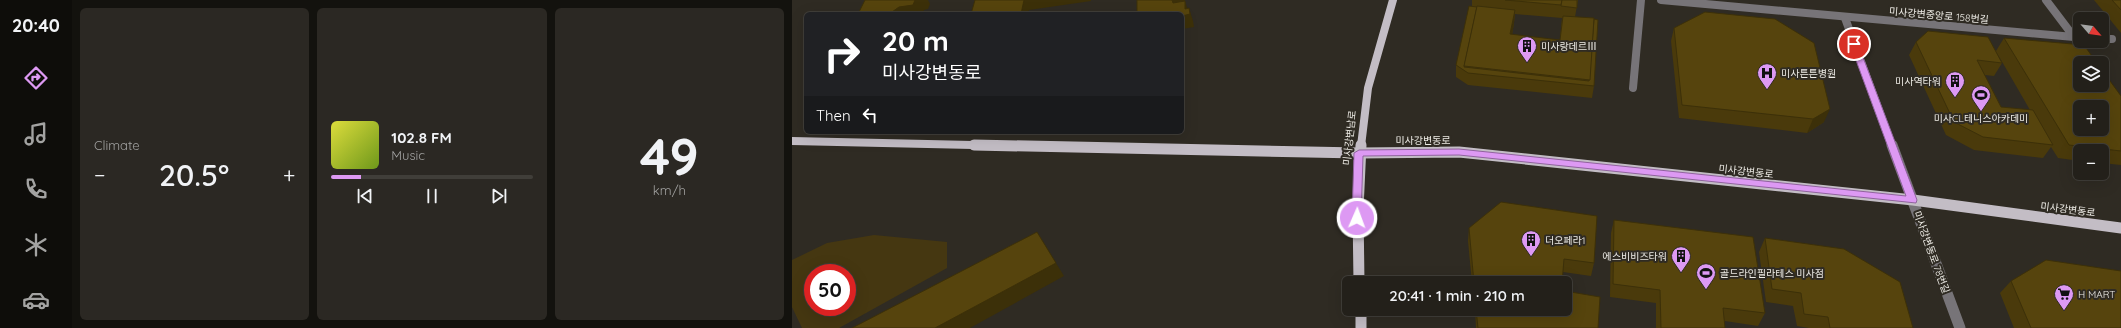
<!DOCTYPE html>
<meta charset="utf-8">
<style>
:root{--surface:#23201a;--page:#2b2823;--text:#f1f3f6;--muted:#a3a3a2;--line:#403e39;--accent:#dd99f3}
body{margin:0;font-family:Quicksand,"Noto Sans KR",sans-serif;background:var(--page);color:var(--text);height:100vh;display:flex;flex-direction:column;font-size:15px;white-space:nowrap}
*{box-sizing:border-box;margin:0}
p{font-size:13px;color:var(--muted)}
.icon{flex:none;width:22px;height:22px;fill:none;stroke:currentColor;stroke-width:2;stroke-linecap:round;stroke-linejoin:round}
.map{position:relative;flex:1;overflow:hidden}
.side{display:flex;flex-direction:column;gap:8px;padding:8px;background:#13120e;width:720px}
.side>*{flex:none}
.banner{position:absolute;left:12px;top:12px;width:380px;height:122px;border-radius:6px;box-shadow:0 4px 16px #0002,0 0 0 1px var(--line);background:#202124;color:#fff;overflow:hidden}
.needle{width:26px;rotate:118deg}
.tools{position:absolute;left:1281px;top:12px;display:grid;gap:8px}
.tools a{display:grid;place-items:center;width:36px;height:36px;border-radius:6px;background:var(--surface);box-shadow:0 4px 16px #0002,0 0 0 1px var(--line);font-size:20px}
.speed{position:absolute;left:12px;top:264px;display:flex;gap:8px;font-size:20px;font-weight:700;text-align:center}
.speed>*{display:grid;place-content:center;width:52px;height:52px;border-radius:50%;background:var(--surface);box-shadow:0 4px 16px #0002,0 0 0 1px var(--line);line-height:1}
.speed .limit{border:6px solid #d22;background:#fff;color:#111}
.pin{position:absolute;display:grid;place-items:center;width:34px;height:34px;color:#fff;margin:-17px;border:2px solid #fff;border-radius:50%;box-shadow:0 1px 4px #0007}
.me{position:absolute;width:44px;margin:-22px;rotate:2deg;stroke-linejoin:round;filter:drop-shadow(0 0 3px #0008)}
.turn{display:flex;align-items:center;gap:14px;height:84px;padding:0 12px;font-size:18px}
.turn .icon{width:52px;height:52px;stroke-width:2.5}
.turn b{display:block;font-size:28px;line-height:34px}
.then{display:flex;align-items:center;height:38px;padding:0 12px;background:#0003;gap:8px;font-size:15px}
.big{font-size:30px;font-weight:600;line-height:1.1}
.side .widget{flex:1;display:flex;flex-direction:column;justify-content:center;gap:6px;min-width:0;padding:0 14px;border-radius:6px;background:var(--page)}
.side .dial{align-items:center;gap:0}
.dial b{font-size:52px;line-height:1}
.song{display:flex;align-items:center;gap:12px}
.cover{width:48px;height:48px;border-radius:6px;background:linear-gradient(135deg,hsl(60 70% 55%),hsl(80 70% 35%))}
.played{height:4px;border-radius:2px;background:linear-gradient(90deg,var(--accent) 15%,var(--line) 15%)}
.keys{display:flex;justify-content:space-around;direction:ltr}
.heat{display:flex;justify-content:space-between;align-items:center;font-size:22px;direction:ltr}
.side .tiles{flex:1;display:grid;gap:8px;grid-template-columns:repeat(3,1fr)}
.trip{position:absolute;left:550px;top:276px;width:230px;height:40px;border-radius:6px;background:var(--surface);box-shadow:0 4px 16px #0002,0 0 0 1px var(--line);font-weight:600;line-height:40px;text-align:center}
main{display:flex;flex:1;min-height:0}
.tab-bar{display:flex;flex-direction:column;width:72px;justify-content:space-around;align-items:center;background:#0e0d0a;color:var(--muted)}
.tab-bar .icon{width:28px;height:28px}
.tab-bar .active{color:var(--accent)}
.tab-bar b{font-size:18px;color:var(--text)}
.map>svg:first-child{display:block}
.green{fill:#453711;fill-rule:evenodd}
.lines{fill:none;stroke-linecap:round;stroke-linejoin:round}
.minor-far1{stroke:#777478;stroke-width:8}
.minor{stroke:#777478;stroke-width:11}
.major-far1{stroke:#c3bdc5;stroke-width:8}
.major{stroke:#c3bdc5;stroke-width:11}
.wall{fill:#4a3a0b;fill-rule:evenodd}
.shaded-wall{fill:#3c3009}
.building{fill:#56440d;stroke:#3c3009;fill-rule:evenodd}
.route{fill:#dd99f3;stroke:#90639e}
.labels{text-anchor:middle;stroke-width:4;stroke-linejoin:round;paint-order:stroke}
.street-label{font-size:10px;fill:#edebe5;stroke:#2f2b23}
.poi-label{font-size:10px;fill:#edebe5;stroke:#2f2b23;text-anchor:start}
</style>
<main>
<nav class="tab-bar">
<b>20:40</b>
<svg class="icon active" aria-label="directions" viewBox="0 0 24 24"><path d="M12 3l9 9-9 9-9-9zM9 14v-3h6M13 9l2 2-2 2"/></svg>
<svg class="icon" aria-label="music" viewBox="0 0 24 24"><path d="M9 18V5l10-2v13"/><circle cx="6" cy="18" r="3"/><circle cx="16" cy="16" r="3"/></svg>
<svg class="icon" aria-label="phone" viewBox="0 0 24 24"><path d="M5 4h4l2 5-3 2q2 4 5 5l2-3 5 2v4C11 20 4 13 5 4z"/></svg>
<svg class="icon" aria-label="climate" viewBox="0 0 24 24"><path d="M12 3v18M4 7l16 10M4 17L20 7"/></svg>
<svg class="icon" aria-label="car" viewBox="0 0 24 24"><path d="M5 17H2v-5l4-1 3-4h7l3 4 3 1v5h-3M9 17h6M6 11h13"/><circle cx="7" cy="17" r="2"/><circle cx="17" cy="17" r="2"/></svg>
</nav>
<section class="side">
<div class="tiles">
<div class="widget"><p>Climate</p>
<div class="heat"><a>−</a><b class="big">20.5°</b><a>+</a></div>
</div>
<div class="widget">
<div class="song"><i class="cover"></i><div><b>102.8 FM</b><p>Music</p></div></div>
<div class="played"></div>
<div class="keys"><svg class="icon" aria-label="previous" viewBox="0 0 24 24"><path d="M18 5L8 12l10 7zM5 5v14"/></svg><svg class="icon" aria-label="pause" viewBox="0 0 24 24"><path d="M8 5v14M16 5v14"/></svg><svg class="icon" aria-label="next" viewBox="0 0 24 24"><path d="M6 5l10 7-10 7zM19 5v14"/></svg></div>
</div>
<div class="widget dial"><b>49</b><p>km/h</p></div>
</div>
</section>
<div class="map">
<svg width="1329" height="328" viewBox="0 0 1329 328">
<rect width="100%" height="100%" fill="#2f2b23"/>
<path class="green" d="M82,235L155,242V268L47,328H10L0,307V260L35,243ZM21,273H55V307H21Z"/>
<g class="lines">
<g class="minor-far1">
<polyline points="869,0 1282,37 1254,0"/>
<polyline points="1053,18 1100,146"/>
<polyline points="1310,39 1320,39"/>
<polyline points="841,88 849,0"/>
</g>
<polyline class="minor" points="1100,145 1168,328"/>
<g class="major-far1">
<polyline points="0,141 229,146"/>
<polyline points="569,146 576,88 601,0"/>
</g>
<g class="major">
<polyline points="182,145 567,153 667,152 1121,200 1329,228"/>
<polyline points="567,283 566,209 569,145"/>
<polyline points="569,309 569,328"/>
</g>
</g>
<g class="wall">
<path d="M680,0H786L783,17L802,86L800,98L676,85L664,77V65L680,7ZM723,14L770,18L768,40L720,35L722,23Z"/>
<polygon points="1302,0 1329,0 1329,33"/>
<polygon points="882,28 1032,122 1015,133 887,118 879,41"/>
<path d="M1212,38L1329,96V165L1310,163V151H1288V161L1266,158L1259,147L1251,158L1182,150L1154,135L1117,55L1124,42L1204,51ZM1205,53L1238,110L1209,107L1193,75L1202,76L1210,63Z"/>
<polygon points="822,220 973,313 966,326 933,321 933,328 864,328 864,303 818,297 819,233"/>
<polygon points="677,228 802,263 799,276 771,272 770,283 680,283 676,241"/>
<polygon points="973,238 1121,328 1017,328 1005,326 1001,306 974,302 967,252"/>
<polygon points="1219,281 1329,328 1222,328 1208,293"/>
<polygon points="683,309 773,309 806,328 684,328"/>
</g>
<g class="shaded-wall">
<polygon points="112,0 136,0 138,4 136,9 132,10 130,14 101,14 100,12"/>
<polygon points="232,0 299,0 299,1 237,10 236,14 229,14"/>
<polygon points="378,0 393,0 393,1 397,14 397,8 401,21 402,27 390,29 390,16 384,11"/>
<polygon points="723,10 722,23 718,47 718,34"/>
<polygon points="1038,109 1032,122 1015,133 1021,119"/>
<polygon points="245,232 272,276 178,328 143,328"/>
</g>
<g class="building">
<polygon points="73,0 123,0 121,5 107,7 100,12 102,12 102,14 66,14"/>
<polygon points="183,0 232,0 229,14 179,14"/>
<polygon points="345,0 380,0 381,3 393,1 393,9 397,8 398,14 390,16 390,14 345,14"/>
<polygon points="713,0 770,0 769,5"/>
<polygon points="770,0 785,0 785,8 769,6"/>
<polygon points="1320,0 1329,0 1329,10"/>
<polygon points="677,6 685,7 672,67 797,81 802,19 806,20 802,86 676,73 664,65"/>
<polygon points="685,6 723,10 718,34 768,40 771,16 802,18 798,80 672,66"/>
<polygon points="913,12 983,19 1022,43 1038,109 1021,119 890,105 882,28"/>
<polygon points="1136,31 1196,37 1210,63 1185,60 1209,107 1241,110 1261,145 1191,137 1162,122 1124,42"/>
<path d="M1212,38L1292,45L1305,63H1288V85H1310V70L1329,96V151L1277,145ZM1288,107H1310V129H1288Z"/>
<polygon points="709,202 805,216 802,263 772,259 770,283 682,283 677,228"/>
<polygon points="822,220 961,237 973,313 931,308 933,328 869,328 868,290 821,284"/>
<polygon points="245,232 264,263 143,328 60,328"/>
<polygon points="973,238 1052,249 1108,282 1121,328 1038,328 1036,317 1012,314 1009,293 980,289"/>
<polygon points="1254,260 1329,271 1329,328 1239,328 1219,281"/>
<polygon points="773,291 808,297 806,328 686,328 684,309 773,309"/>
</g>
<polygon class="route" points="1062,42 1066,44 1125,200 1124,203 667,155 571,156 569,218 565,221 560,218 562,153 567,150 667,149 1114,196 1058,44"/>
<defs>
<g id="building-pin" transform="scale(1)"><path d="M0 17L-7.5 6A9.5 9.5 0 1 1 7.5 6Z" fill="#dd99f3" stroke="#2f2b23"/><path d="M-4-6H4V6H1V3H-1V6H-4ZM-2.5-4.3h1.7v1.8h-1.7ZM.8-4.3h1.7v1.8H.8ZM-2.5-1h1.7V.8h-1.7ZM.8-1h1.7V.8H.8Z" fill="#111"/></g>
<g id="hospital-pin" transform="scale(1)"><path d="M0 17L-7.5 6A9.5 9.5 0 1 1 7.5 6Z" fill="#dd99f3" stroke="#2f2b23"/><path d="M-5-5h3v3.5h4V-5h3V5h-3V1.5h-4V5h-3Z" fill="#111"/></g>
<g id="stadium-pin" transform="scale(1)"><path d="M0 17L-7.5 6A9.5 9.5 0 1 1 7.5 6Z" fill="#dd99f3" stroke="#2f2b23"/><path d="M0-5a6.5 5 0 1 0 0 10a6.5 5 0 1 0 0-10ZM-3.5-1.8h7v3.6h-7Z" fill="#111"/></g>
<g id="supermarket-pin" transform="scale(1)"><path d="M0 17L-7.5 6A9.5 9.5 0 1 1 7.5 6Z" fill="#dd99f3" stroke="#2f2b23"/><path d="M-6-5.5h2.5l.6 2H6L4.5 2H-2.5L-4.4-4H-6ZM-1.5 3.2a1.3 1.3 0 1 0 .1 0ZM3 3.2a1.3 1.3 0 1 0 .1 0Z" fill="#111"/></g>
</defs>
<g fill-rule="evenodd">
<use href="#building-pin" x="735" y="46"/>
<use href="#hospital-pin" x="975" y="73"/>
<use href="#building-pin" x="1163" y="81"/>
<use href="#stadium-pin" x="1189" y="95"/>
<use href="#building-pin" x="739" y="240"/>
<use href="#building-pin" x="889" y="256"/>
<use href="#stadium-pin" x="914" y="273"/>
<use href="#supermarket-pin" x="1272" y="294"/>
</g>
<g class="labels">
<g class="street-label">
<text transform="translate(1147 15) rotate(5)" y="4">미사강변중앙로 158번길</text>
<text transform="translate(557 138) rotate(-84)" y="4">미사강변남로</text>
<text x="631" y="144">미사강변동로</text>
<text transform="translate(954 171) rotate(6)" y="4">미사강변동로</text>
<text transform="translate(1276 209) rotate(7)" y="4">미사강변동로</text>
<text transform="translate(1140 252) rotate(70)" y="4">미사강변동로 78번길</text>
</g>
<g class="poi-label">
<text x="749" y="50">미사랑데르Ⅲ</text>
<text x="989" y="77">미사튼튼병원</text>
<text x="1149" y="85" text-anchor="end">미사역타워</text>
<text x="1189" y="122" text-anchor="middle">미사CL테니스아카데미</text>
<text x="753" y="244">더오페라1</text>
<text x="875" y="260" text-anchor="end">에스비비즈타워</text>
<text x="928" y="277">골드라인필라테스 미사점</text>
<text x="1286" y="298">H MART</text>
</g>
</g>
</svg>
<div class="tools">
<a><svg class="needle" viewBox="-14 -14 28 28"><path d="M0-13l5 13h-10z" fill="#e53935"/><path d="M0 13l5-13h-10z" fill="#a3a3a2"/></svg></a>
<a><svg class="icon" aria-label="layers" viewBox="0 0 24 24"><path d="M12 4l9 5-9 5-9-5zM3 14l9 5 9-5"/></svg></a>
<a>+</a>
<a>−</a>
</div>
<div class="speed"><div class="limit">50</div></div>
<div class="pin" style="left:1062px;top:44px;background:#d93025"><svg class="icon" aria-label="arrive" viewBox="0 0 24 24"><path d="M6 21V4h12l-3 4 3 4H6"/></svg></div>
<svg class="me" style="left:565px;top:218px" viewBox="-20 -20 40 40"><circle r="17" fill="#dd99f3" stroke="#fff" stroke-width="3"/><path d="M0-11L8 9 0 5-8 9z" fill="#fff"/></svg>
<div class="trip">20:41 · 1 min · 210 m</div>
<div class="banner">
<div class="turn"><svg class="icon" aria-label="right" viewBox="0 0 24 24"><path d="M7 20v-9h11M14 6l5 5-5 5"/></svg><div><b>20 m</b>미사강변동로</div></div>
<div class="then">Then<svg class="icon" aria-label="left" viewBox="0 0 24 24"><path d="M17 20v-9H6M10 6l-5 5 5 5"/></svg></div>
</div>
</div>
</main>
